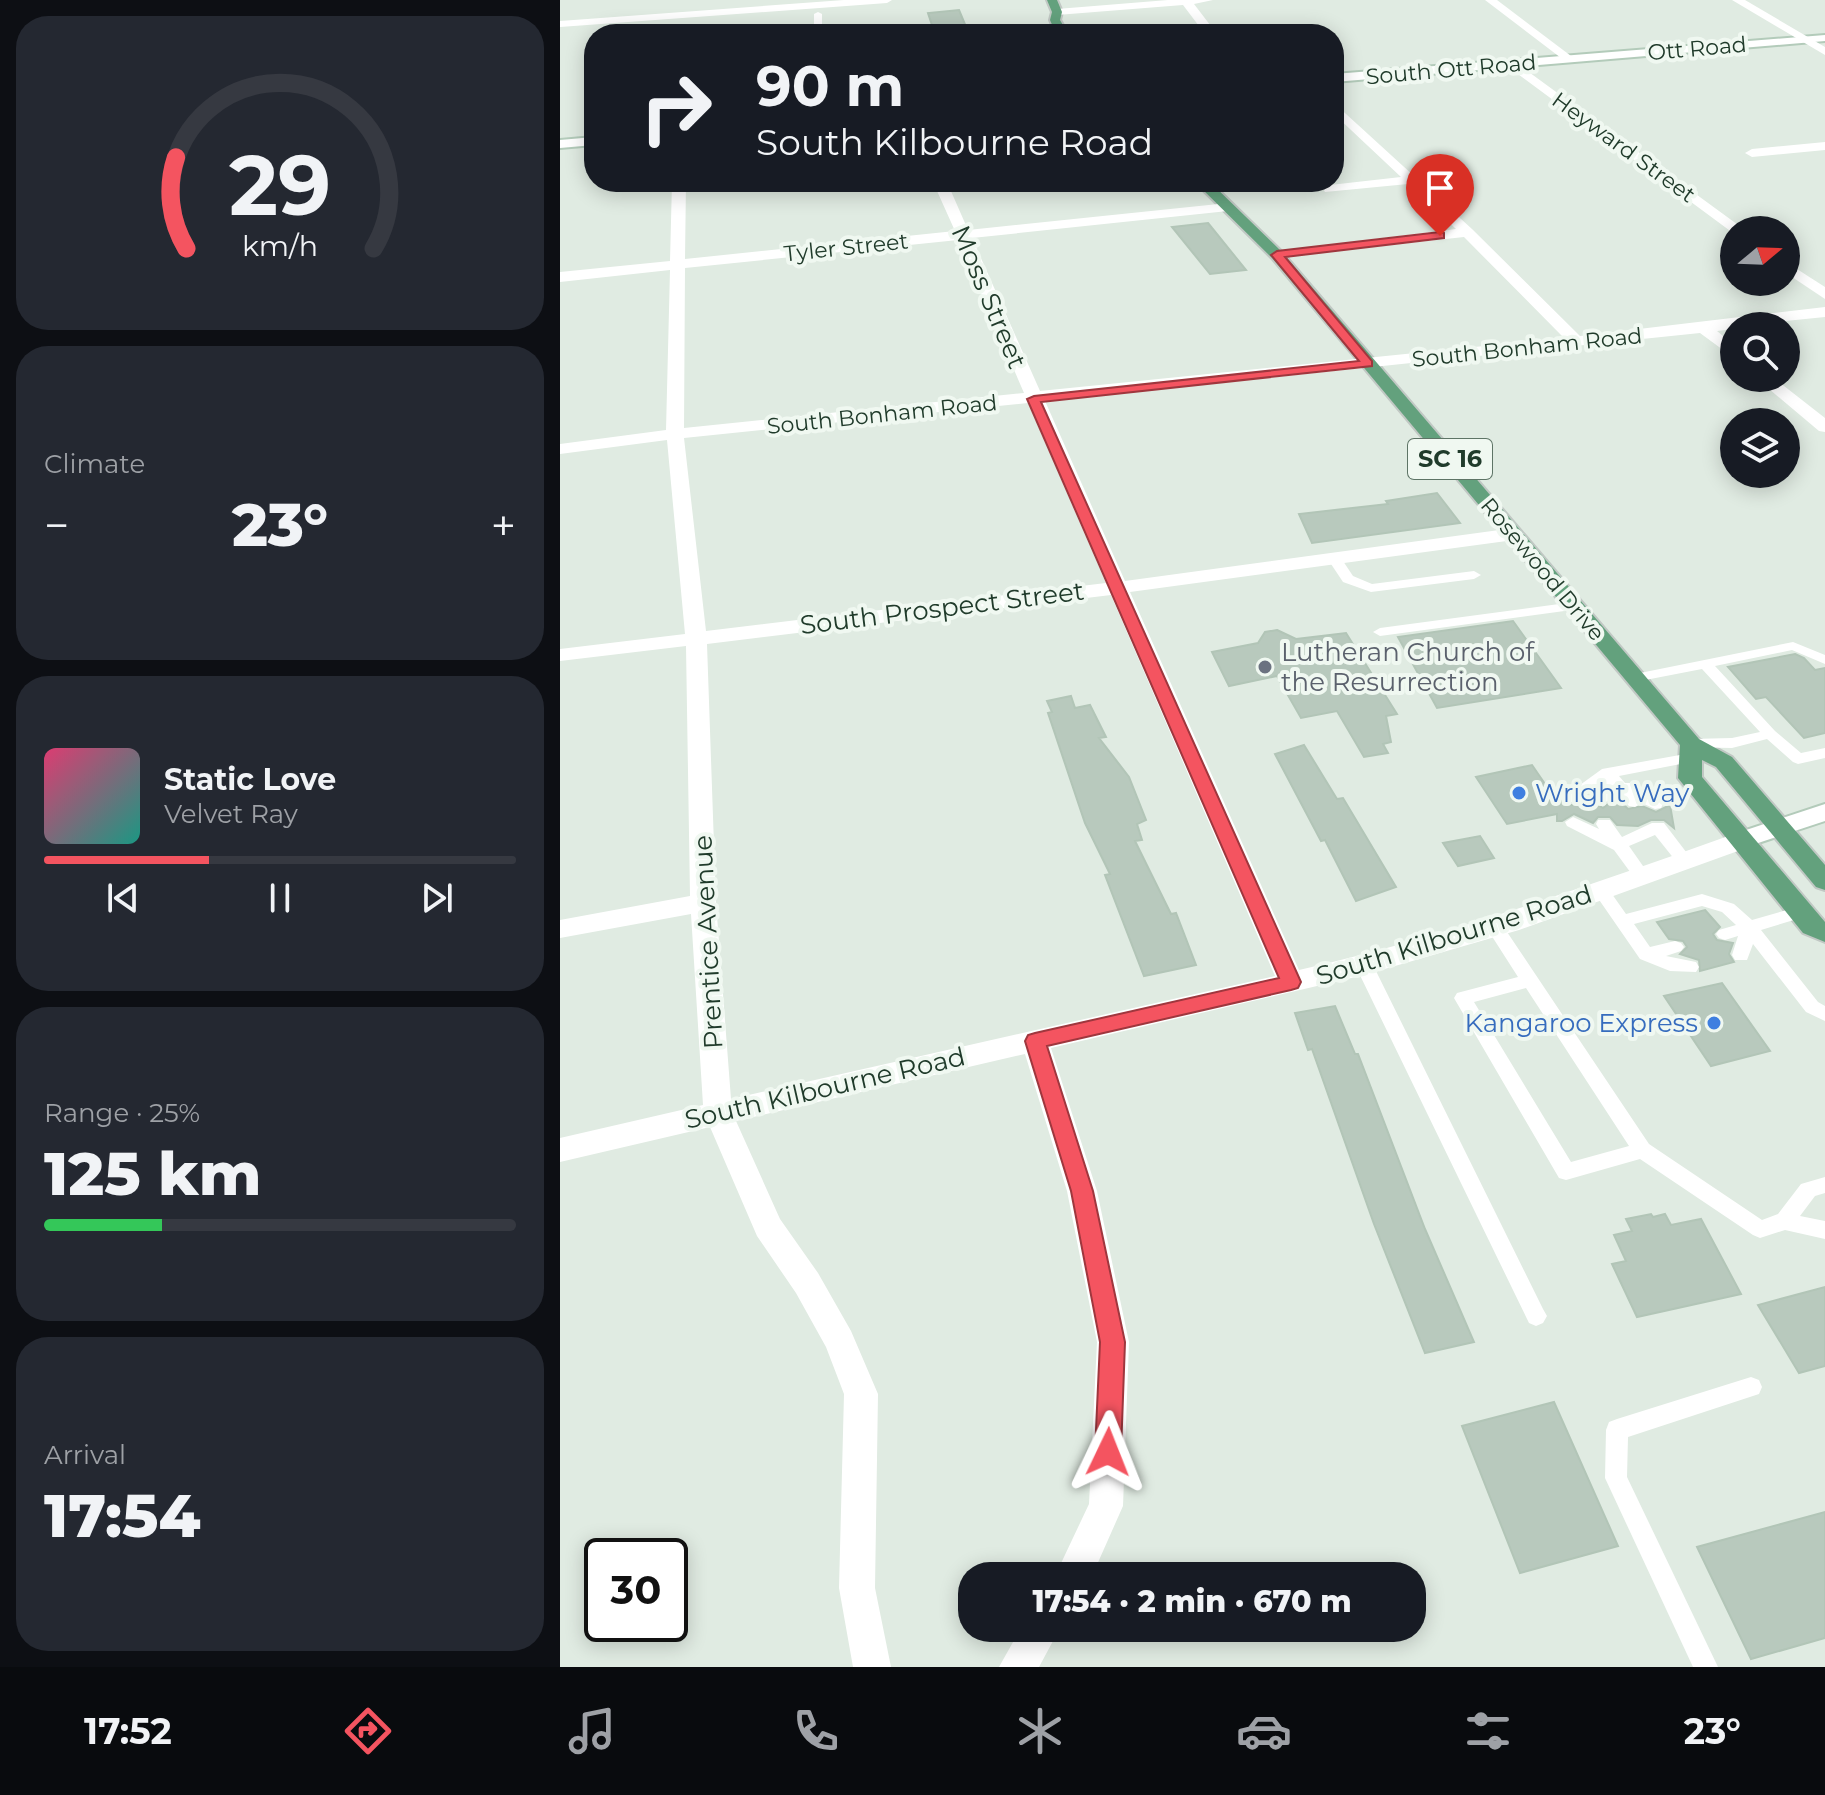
<!DOCTYPE html>
<meta charset="utf-8">
<style>
:root{--surface:#171b24;--page:#242831;--text:#f1f3f6;--muted:#9ea1a6;--line:#363941;--accent:#f45460}
body{margin:0;font-family:Montserrat,sans-serif;background:var(--page);color:var(--text);height:100vh;display:flex;flex-direction:column;font-size:30px;white-space:nowrap}
*{box-sizing:border-box;margin:0}
p{font-size:26px;color:var(--muted)}
.icon{flex:none;width:44px;height:44px;fill:none;stroke:currentColor;stroke-width:2;stroke-linecap:round;stroke-linejoin:round}
.map{position:relative;flex:1;overflow:hidden}
.details{display:flex;flex-direction:column;gap:16px;padding:16px;background:#0d0f14;width:560px}
.details>*{flex:none}
.hud{position:absolute;left:24px;top:24px;width:760px;height:168px;border-radius:32px;box-shadow:0 4px 20px #0003;background:#171b24;color:var(--text);overflow:hidden}
.needle{width:52px;rotate:71deg}
.fabs{position:absolute;left:1160px;top:216px;display:grid;gap:16px}
.fabs a{display:grid;place-items:center;width:80px;height:80px;border-radius:50%;background:var(--surface);box-shadow:0 4px 20px #0003;font-size:40px}
.speed{position:absolute;left:24px;top:1538px;display:flex;gap:16px;font-size:40px;font-weight:700;text-align:center}
.speed>*{display:grid;place-content:center;width:104px;height:104px;border-radius:50%;background:var(--surface);box-shadow:0 4px 20px #0003;line-height:1}
.speed .limit{border:4px solid #111;border-radius:12px;background:#fff;color:#111}
.pin{position:absolute;display:grid;place-items:center;width:68px;height:68px;color:#fff;margin:-82px -34px;border-radius:50% 50% 50% 0;rotate:-45deg;box-shadow:0 0 8px #0007}
.pin .icon{rotate:45deg}
.me{position:absolute;width:88px;margin:-44px;rotate:2deg;stroke-linejoin:round;filter:drop-shadow(0 0 6px #0008)}
.turn{display:flex;align-items:center;gap:28px;height:168px;padding:0 40px;font-size:36px}
.turn .icon{width:104px;height:104px;stroke-width:2.5}
.turn b{display:block;font-size:56px;line-height:68px}
.big{font-size:60px;font-weight:800;line-height:1.1}
.details .tile{flex:1;display:flex;flex-direction:column;justify-content:center;gap:12px;min-width:0;padding:0 28px;border-radius:32px;background:var(--page)}
.details .dial{align-items:center;gap:0}
.dial svg{height:208px;overflow:visible;fill:none;stroke:var(--line);stroke-width:7;stroke-linecap:round;text-anchor:middle}
.dial text{fill:var(--text);stroke:none}
.song{display:flex;align-items:center;gap:24px}
.cover{width:96px;height:96px;border-radius:12px;background:linear-gradient(135deg,hsl(340 70% 55%),hsl(170 70% 35%))}
.played{height:8px;border-radius:4px;background:linear-gradient(90deg,var(--accent) 35%,var(--line) 35%)}
.keys{display:flex;justify-content:space-around;direction:ltr}
.heat{display:flex;justify-content:space-between;align-items:center;font-size:44px;direction:ltr}
.charge{height:12px;border-radius:6px;background:linear-gradient(90deg,#34c759 25%,var(--line) 0)}
.trip{position:absolute;left:398px;top:1562px;width:468px;height:80px;border-radius:32px;background:var(--surface);box-shadow:0 4px 20px #0003;font-weight:800;line-height:80px;text-align:center}
.tab-bar{display:flex;height:128px;justify-content:space-around;align-items:center;background:#090b0e;color:var(--muted)}
.tab-bar .icon{width:56px;height:56px}
.tab-bar .on{color:var(--accent)}
.tab-bar b{font-size:36px;color:var(--text)}
main{display:flex;flex:1;min-height:0}
.map>svg:first-child{display:block}
.building{fill:#b8c9bd;stroke:#b2c5b7;stroke-width:2}
.lines{fill:none;stroke-linecap:round;stroke-linejoin:round}
.secondary-casing{stroke:#b3cbba;stroke-width:4}
.primary-casing{stroke:#c1c8c4;stroke-width:4}
.lane{fill:#fff;fill-rule:evenodd}
.street{fill:#fff;fill-rule:evenodd}
.secondary{fill:#fff;fill-rule:evenodd}
.primary{fill:#63a17d;fill-rule:evenodd}
.route{fill:#f45460;stroke:#9f373e;stroke-width:2}
.worship-dot{fill:#6b7280;stroke:#f0f8f1;stroke-width:3}
.shop-dot{fill:#3f7fe0;stroke:#f0f8f1;stroke-width:3}
.labels{text-anchor:middle;stroke-width:8;stroke-linejoin:round;paint-order:stroke}
.far-street-label{font-size:22px;fill:#203b2b;stroke:#f0f8f1}
.shield{fill:#f0f8f1;stroke:#5e7466;stroke-width:2}
.shield-label{font-size:24px;font-weight:bold;fill:#203b2b}
.street-label{font-size:26px;fill:#203b2b;stroke:#f0f8f1}
.worship-label{font-size:26px;fill:#5b616d;stroke:#f0f8f1;text-anchor:start}
.shop-label{font-size:26px;fill:#366cbe;stroke:#f0f8f1;text-anchor:start}
</style>
<main>
<section class="details">
<div class="tile dial"><svg viewBox="0 0 100 80">
<path d="M14 69A42 42 0 1 1 86 69"/>
<path d="M14 69A42 42 0 0 1 10 34" stroke="#f45460"/>
<text x="50" y="56" font-size="32" font-weight="700">29</text>
<text x="50" y="72" font-size="11">km/h</text>
</svg></div>
<div class="tile"><p>Climate</p>
<div class="heat"><a>−</a><b class="big">23°</b><a>+</a></div>
</div>
<div class="tile">
<div class="song"><i class="cover"></i><div><b>Static Love</b><p>Velvet Ray</p></div></div>
<div class="played"></div>
<div class="keys"><svg class="icon" aria-label="previous" viewBox="0 0 24 24"><path d="M18 5L8 12l10 7zM5 5v14"/></svg><svg class="icon" aria-label="pause" viewBox="0 0 24 24"><path d="M8 5v14M16 5v14"/></svg><svg class="icon" aria-label="next" viewBox="0 0 24 24"><path d="M6 5l10 7-10 7zM19 5v14"/></svg></div>
</div>
<div class="tile"><p>Range · 25%</p><b class="big">125 km</b><div class="charge"></div></div>
<div class="tile"><p>Arrival</p><b class="big">17:54</b></div>
</section>
<div class="map">
<svg width="1265" height="1667" viewBox="0 0 1265 1667">
<rect width="100%" height="100%" fill="#e0ebe2"/>
<g class="building">
<polygon points="399,10 409,34 375,34 368,13"/>
<polygon points="648,223 686,270 650,274 612,227"/>
<polygon points="877,493 900,523 752,543 739,514 828,504 826,501"/>
<polygon points="953,621 1001,688 877,708 838,637"/>
<polygon points="717,630 736,639 786,633 837,714 826,716 831,742 823,744 828,753 804,757 777,711 741,718 717,676 669,686 652,652 698,643 705,632"/>
<polygon points="1235,654 1244,658 1255,670 1265,668 1265,733 1244,738 1206,697 1196,699 1168,667"/>
<polygon points="511,696 515,708 530,705 546,737 539,738 569,777 586,820 577,824 582,840 575,841 611,914 616,913 636,965 584,976 545,875 550,874 525,823 488,713 492,712 487,701"/>
<polygon points="744,745 777,799 783,798 836,887 796,901 765,840 761,841 715,754"/>
<polygon points="972,765 996,800 995,797 999,798 1004,805 1016,805 1030,800 1043,808 1052,801 1061,802 1068,809 1082,806 1096,812 1110,805 1114,828 1104,820 1091,820 1078,826 1057,825 1050,817 1038,817 1033,823 1014,814 1002,821 997,821 997,814 947,824 916,777"/>
<polygon points="920,836 934,858 898,866 883,843"/>
<polygon points="1145,910 1160,927 1153,934 1157,940 1173,943 1169,954 1174,962 1140,971 1139,960 1120,954 1127,947 1123,941 1109,939 1097,922"/>
<polygon points="1162,983 1210,1051 1151,1066 1104,996"/>
<polygon points="775,1006 795,1054 798,1054 865,1229 914,1342 865,1353 814,1224 752,1049 748,1050 735,1013"/>
<polygon points="1091,1214 1093,1217 1105,1214 1111,1225 1141,1219 1181,1294 1077,1317 1052,1264 1066,1261 1054,1235 1072,1231 1066,1219"/>
<polygon points="1265,1287 1265,1366 1239,1373 1198,1305"/>
<polygon points="994,1402 1058,1546 960,1573 902,1426"/>
<polygon points="1265,1512 1265,1638 1191,1659 1137,1547"/>
</g>
<g class="lines">
<g class="secondary-casing">
<g id="secondary">
<polygon points="1265,35 1265,41 774,82 774,74"/>
<polygon points="34,137 34,145 0,148 0,140"/>
<polygon points="1265,804 1265,821 1180,849 1171,847 1168,841 1171,835"/>
</g>
</g>
<g class="primary-casing">
<g id="primary">
<polygon points="487,0 497,0 502,12 500,20 508,34 496,34 490,20 492,12"/>
<polygon points="635,182 650,182 722,252 1139,739 1172,757 1265,865 1265,890 1256,887 1156,767 1142,760 1142,777 1265,922 1265,942 1243,933 1122,783 1118,778 1120,745 712,258"/>
</g>
</g>
<g class="lane">
<polygon points="258,12 262,14 262,34 254,34 254,14"/>
<polygon points="774,554 779,555 793,576 812,584 914,571 921,575 914,579 811,592 783,582 767,558"/>
<polygon points="1014,602 1021,606 1019,609 820,636 813,632 820,628"/>
<polygon points="1233,642 1265,655 1265,664 1232,650 1155,666 1215,731 1241,753 1265,748 1265,758 1238,764 1233,762 1207,739 1172,748 1126,747 1123,744 1131,739 1172,738 1200,732 1142,669 1075,682 1068,678 1075,674"/>
<polygon points="1131,753 1139,758 1136,761 1059,776 1065,783 1074,783 1101,800 1103,804 1101,808 1095,809 1082,803 1075,807 1069,806 1052,787 1049,800 1041,805 1033,800 1036,788 1016,802 1004,802 1002,798 1042,769"/>
<polygon points="1013,817 1039,829 1036,824 1038,820 1050,820 1062,837 1092,823 1104,823 1133,861 1125,867 1119,865 1095,835 1069,846 1090,876 1082,882 1076,880 1054,850 1007,826 1005,822"/>
<polygon points="1041,885 1047,887 1066,914 1142,894 1174,904 1192,920 1241,906 1247,908 1249,912 1247,916 1201,930 1258,1002 1265,1006 1265,1021 1246,1012 1193,944 1187,960 1175,960 1172,955 1178,936 1165,940 1159,938 1156,934 1159,930 1176,925 1162,912 1142,906 1074,924 1090,947 1115,941 1121,943 1124,947 1121,951 1106,956 1136,962 1139,967 1136,972 1110,971 1080,959 1033,891"/>
<path d="M935,921L941,923L1089,1144L1202,1220L1218,1214L1241,1184L1265,1177V1193L1255,1196L1240,1216L1265,1221V1239L1225,1230L1200,1238L1193,1235L1080,1159L1006,1180L999,1178L894,998L897,993L958,977L926,927L929,923ZM966,988L1069,1146L1011,1162L914,1002Z"/>
<polygon points="804,959 810,960 813,965 983,1309 987,1316 983,1323 976,1326 969,1323 795,965 798,960"/>
<polygon points="1191,1377 1199,1380 1202,1387 1199,1394 1068,1437 1067,1477 1158,1667 1133,1667 1045,1478 1046,1430 1049,1422 1057,1419"/>
</g>
<g class="street">
<polygon points="284,0 332,0 327,3 0,27 0,21"/>
<polygon points="608,0 653,0 634,4 657,34 645,34 623,5 497,15 492,12 497,9"/>
<polygon points="925,0 937,0 1015,59 1005,61"/>
<polygon points="1172,0 1185,0 1265,47 1265,55"/>
<polygon points="947,62 955,62 1185,230 1174,230 1173,233 947,66"/>
<path d="M774,103L912,229L1020,336L1265,307V317L1174,326V329L1157,331L1174,345V358L1140,333L485,401L565,581L954,528L964,534L954,540L570,592L739,970C887,936 1028,886 1171,835L1180,833L1189,835L1192,841L1189,847L959,930L804,975L491,1048L537,1191L569,1342L563,1506L532,1576H495L529,1504L537,1342L507,1191L465,1054L176,1121L220,1219L258,1273L291,1331L318,1394L315,1588L331,1667H293L279,1588L284,1394L266,1347L236,1293L197,1236L150,1127L0,1162V1138L143,1105L131,914L0,938V920L130,896L126,646L0,661V649L125,634L107,440L0,454V444L106,430L110,270L0,282V272L110,261L112,182H126L125,259L395,231L373,182H387L408,230L668,203L675,207L668,211L412,238L480,391L1004,338L904,237L712,258V252L717,251L896,229L848,184L765,192L763,189L770,185L841,177L774,114ZM398,240L464,393L124,428L125,268ZM468,403L546,583L146,631L124,438ZM551,595L715,976L171,1099L156,903L147,644Z"/>
<polygon points="1265,142 1265,150 1192,157 1185,153 1192,149"/>
<polygon points="1226,262 1265,287 1265,299 1226,273"/>
<polygon points="1196,378 1214,378 1265,418 1265,432 1259,431"/>
<polygon points="461,1628 500,1628 479,1667 439,1667"/>
</g>
<use href="#secondary" class="secondary"/>
<use href="#primary" class="primary"/>
</g>
<polygon class="route" points="880,232 884,233 884,238 725,257 812,361 812,366 481,402 741,982 738,988 731,990 487,1046 533,1191 565,1342 561,1452 557,1460 548,1464 539,1460 535,1452 540,1342 511,1191 465,1041 468,1035 475,1033 719,978 467,399 474,396 799,361 711,255 717,251"/>
<circle class="worship-dot" cx="705" cy="667" r="8"/>
<g class="shop-dot">
<circle cx="959" cy="793" r="8"/>
<circle cx="1154" cy="1023" r="8"/>
</g>
<g class="labels">
<g class="far-street-label">
<text transform="translate(1137 48) rotate(-5)" y="8">Ott Road</text>
<text transform="translate(891 69) rotate(-5)" y="8">South Ott Road</text>
<text transform="translate(1064 147) rotate(36)" y="8">Heyward Street</text>
<text transform="translate(286 247) rotate(-6)" y="8">Tyler Street</text>
<text transform="translate(967 347) rotate(-6)" y="8">South Bonham Road</text>
<text transform="translate(322 414) rotate(-6)" y="8">South Bonham Road</text>
<text transform="translate(983 569) rotate(50)" y="8">Rosewood Drive</text>
</g>
<rect class="shield" x="848" y="439" width="84" height="40" rx="6"/>
<g class="shield-label">
<text x="890" y="467">SC 16</text>
</g>
<g class="street-label">
<text transform="translate(429 297) rotate(67)" y="9">Moss Street</text>
<text transform="translate(382 608) rotate(-7)" y="9">South Prospect Street</text>
<text transform="translate(894 935) rotate(-17)" y="9">South Kilbourne Road</text>
<text transform="translate(148 942) rotate(-93)" y="9">Prentice Avenue</text>
<text transform="translate(265 1088) rotate(-13)" y="9">South Kilbourne Road</text>
</g>
<g class="worship-label">
<text x="721" y="661">Lutheran Church of<tspan x="721" dy="30">the Resurrection</tspan></text>
</g>
<g class="shop-label">
<text x="975" y="802">Wright Way</text>
<text x="1138" y="1032" text-anchor="end">Kangaroo Express</text>
</g>
</g>
</svg>
<div class="fabs">
<a><svg class="needle" viewBox="-14 -14 28 28"><path d="M0-13l5 13h-10z" fill="#e53935"/><path d="M0 13l5-13h-10z" fill="#9ea1a6"/></svg></a>
<a><svg class="icon" aria-label="search" viewBox="0 0 24 24"><circle cx="10" cy="10" r="6"/><path d="M15 15l6 6"/></svg></a>
<a><svg class="icon" aria-label="layers" viewBox="0 0 24 24"><path d="M12 4l9 5-9 5-9-5zM3 14l9 5 9-5"/></svg></a>
</div>
<div class="speed"><div class="limit">30</div></div>
<div class="pin" style="left:880px;top:236px;background:#d93025"><svg class="icon" aria-label="arrive" viewBox="0 0 24 24"><path d="M6 21V4h12l-3 4 3 4H6"/></svg></div>
<svg class="me" style="left:548px;top:1452px" viewBox="-20 -20 40 40"><path d="M0-17L14 15 0 8-14 15z" fill="#f45460" stroke="#fff" stroke-width="4"/></svg>
<div class="trip">17:54 · 2 min · 670 m</div>
<div class="hud">
<div class="turn"><svg class="icon" aria-label="right" viewBox="0 0 24 24"><path d="M7 20v-9h11M14 6l5 5-5 5"/></svg><div><b>90 m</b>South Kilbourne Road</div></div>
</div>
</div>
</main>
<nav class="tab-bar">
<b>17:52</b>
<svg class="icon on" aria-label="directions" viewBox="0 0 24 24"><path d="M12 3l9 9-9 9-9-9zM9 14v-3h6M13 9l2 2-2 2"/></svg>
<svg class="icon" aria-label="music" viewBox="0 0 24 24"><path d="M9 18V5l10-2v13"/><circle cx="6" cy="18" r="3"/><circle cx="16" cy="16" r="3"/></svg>
<svg class="icon" aria-label="phone" viewBox="0 0 24 24"><path d="M5 4h4l2 5-3 2q2 4 5 5l2-3 5 2v4C11 20 4 13 5 4z"/></svg>
<svg class="icon" aria-label="climate" viewBox="0 0 24 24"><path d="M12 3v18M4 7l16 10M4 17L20 7"/></svg>
<svg class="icon" aria-label="car" viewBox="0 0 24 24"><path d="M5 17H2v-5l4-1 3-4h7l3 4 3 1v5h-3M9 17h6M6 11h13"/><circle cx="7" cy="17" r="2"/><circle cx="17" cy="17" r="2"/></svg>
<svg class="icon" aria-label="filters" viewBox="0 0 24 24"><path d="M4 7h16M4 17h16"/><circle cx="9" cy="7" r="2"/><circle cx="15" cy="17" r="2"/></svg>
<b>23°</b>
</nav>
